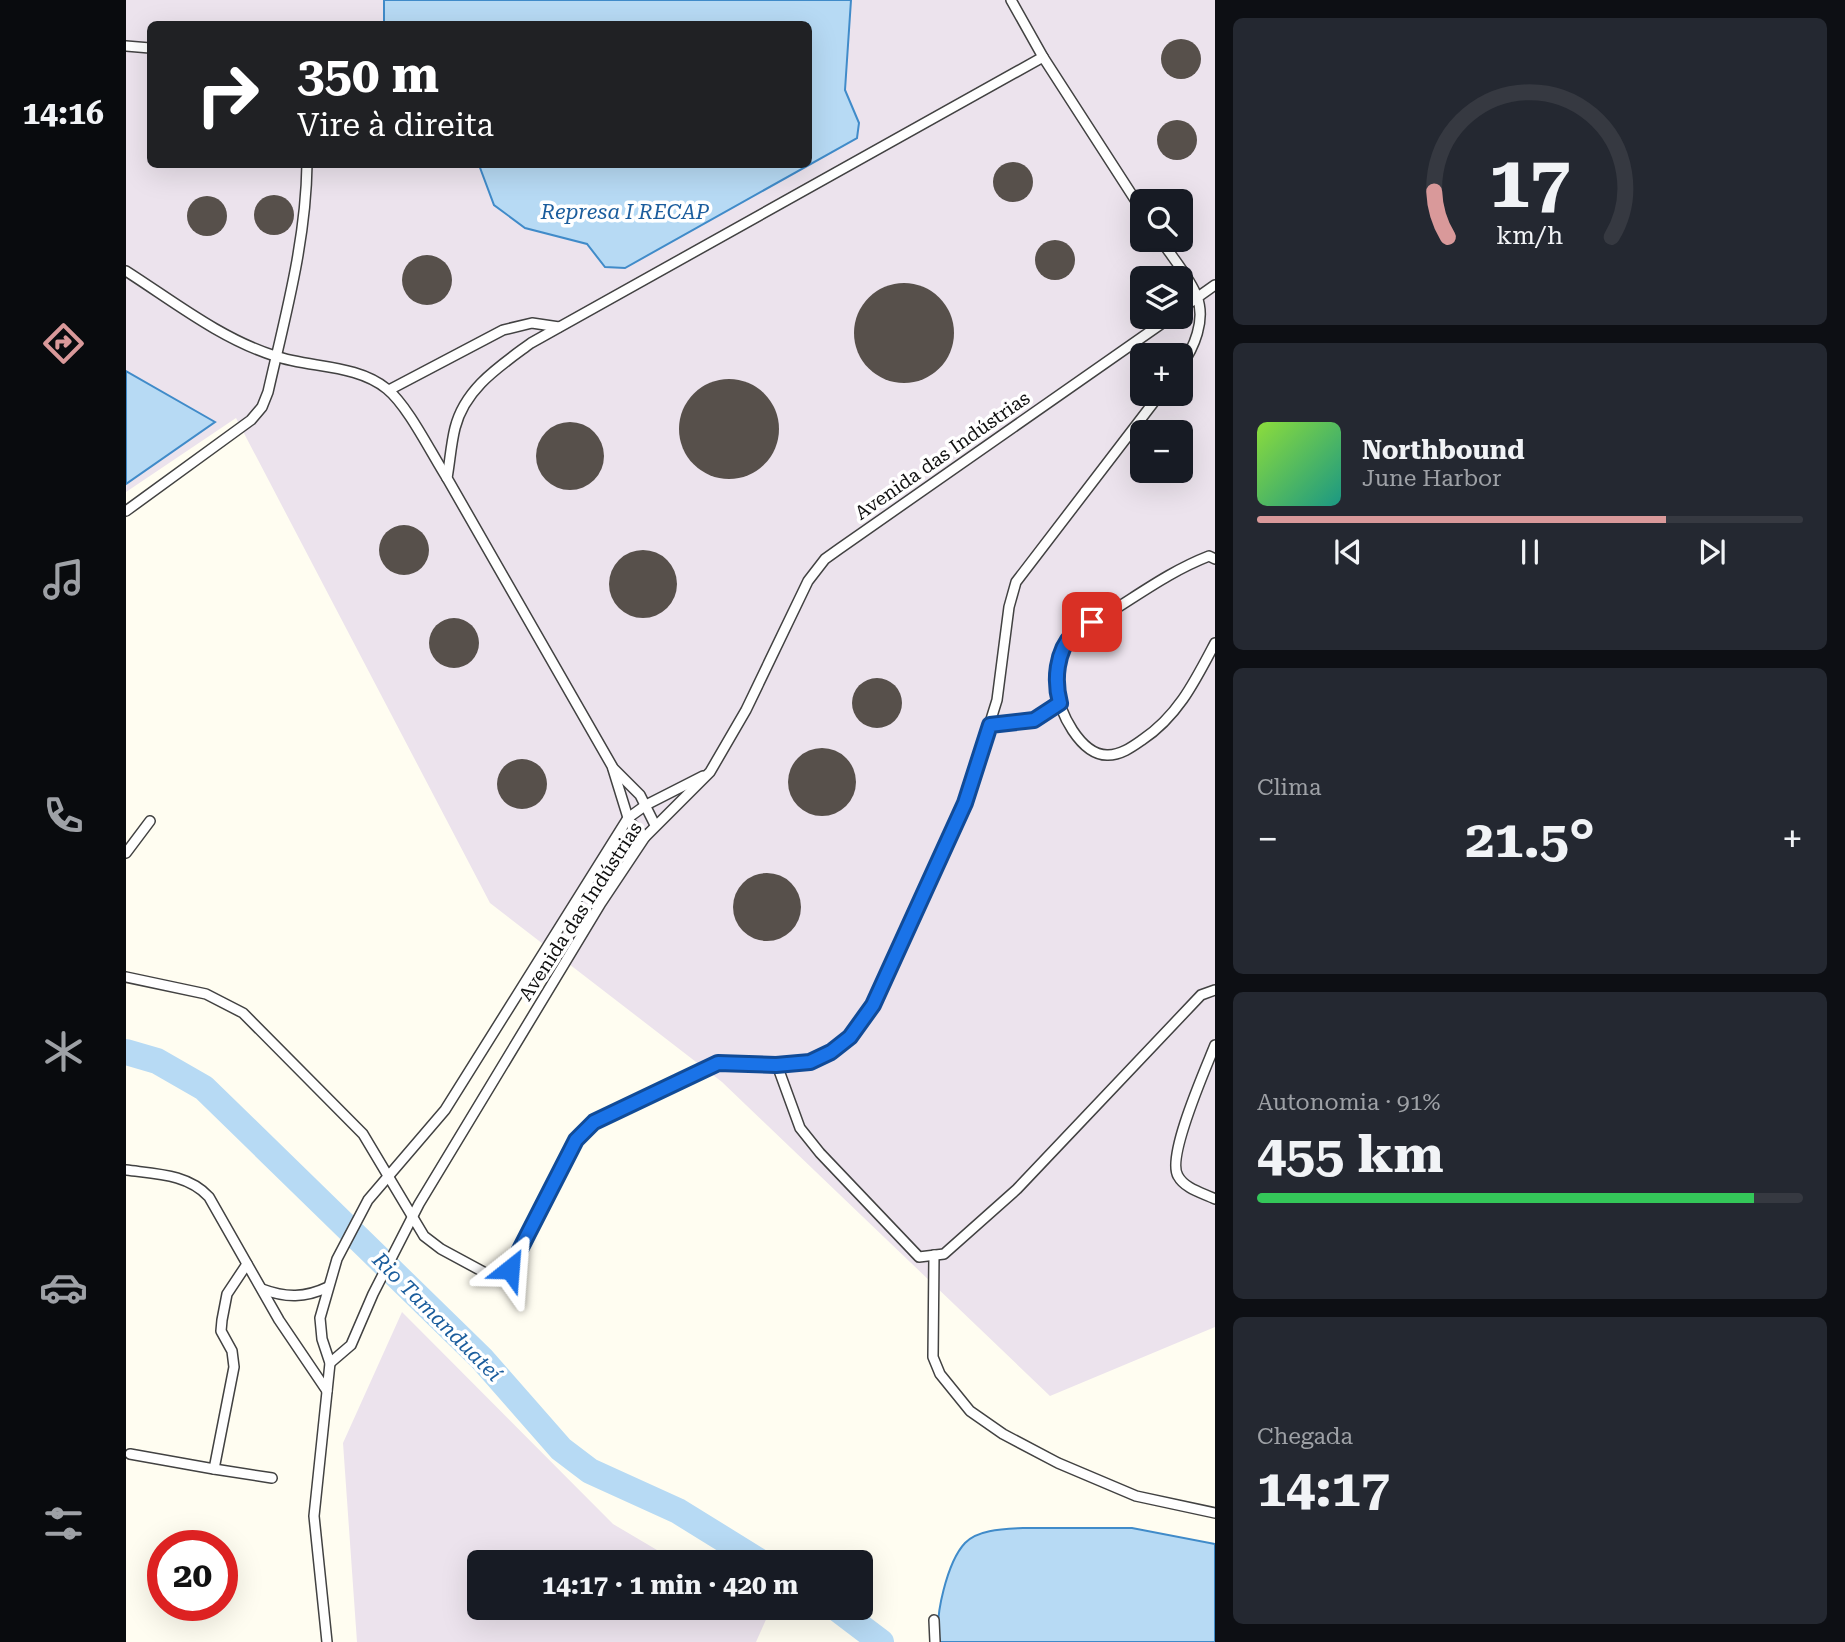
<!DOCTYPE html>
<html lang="pt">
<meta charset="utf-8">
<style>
:root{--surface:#171b24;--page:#242831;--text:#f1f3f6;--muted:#9ea1a6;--line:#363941;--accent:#d9999a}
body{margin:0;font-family:"Roboto Serif",serif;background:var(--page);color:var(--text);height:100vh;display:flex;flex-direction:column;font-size:26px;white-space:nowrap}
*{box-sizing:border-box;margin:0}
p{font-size:23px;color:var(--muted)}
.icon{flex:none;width:38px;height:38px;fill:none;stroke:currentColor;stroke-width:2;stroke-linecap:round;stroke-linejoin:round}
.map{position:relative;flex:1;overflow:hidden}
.sheet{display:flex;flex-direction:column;gap:18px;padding:18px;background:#0d0f14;width:630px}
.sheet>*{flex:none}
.hud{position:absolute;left:21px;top:21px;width:665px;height:147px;border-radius:10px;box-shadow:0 7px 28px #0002;background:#202124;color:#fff;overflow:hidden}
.fabs{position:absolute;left:1004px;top:189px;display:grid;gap:14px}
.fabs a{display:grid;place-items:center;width:63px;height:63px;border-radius:10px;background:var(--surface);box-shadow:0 7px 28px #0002;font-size:35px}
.speed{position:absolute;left:21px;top:1530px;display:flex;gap:14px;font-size:35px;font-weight:700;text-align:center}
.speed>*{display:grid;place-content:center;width:91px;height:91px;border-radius:50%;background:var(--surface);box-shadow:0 7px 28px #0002;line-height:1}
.speed .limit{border:10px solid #d22;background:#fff;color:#111}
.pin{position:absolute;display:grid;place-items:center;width:60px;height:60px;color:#fff;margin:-30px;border-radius:14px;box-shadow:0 4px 10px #0006}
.me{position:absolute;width:77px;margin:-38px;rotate:28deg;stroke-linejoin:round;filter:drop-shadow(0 0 5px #0008)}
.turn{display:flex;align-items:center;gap:24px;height:147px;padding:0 35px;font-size:32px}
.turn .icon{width:91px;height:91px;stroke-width:2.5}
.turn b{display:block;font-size:49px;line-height:60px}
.big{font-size:52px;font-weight:700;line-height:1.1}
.sheet .widget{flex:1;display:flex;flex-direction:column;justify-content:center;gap:10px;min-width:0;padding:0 24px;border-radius:10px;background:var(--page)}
.sheet .dial{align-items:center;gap:0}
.dial svg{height:182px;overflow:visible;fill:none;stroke:var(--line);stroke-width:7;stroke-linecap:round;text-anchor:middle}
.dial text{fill:var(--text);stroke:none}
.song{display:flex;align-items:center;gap:21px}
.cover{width:84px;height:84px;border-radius:10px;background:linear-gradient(135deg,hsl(90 70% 55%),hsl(170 70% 35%))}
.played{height:7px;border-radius:4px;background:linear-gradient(90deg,var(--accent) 75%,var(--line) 75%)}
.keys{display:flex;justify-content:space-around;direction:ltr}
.heat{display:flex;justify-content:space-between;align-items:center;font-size:38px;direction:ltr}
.charge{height:10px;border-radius:5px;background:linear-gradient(90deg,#34c759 91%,var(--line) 0)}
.trip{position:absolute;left:341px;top:1550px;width:406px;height:70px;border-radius:10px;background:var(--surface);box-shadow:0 7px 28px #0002;font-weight:700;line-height:70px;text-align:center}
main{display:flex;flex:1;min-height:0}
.dock{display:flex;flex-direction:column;width:126px;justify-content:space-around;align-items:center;background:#090b0e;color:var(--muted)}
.dock .icon{width:49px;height:49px}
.dock .on{color:var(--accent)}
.dock b{font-size:32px;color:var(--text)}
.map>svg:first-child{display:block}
.industrial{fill:#ece3ed;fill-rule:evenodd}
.water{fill:#b7daf4;stroke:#408bc9;stroke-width:2}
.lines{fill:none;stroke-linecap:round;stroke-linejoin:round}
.river{stroke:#b7daf4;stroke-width:26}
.building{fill:#57504b}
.service-casing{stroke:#424242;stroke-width:12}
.service{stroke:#fff;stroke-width:9}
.route-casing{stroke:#114b97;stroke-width:18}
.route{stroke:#1a73e8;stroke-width:12}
.labels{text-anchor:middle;stroke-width:7;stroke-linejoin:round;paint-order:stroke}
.street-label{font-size:19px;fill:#0f0f0f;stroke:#fff}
.water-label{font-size:21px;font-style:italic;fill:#1b5d9d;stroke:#fff}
</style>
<main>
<nav class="dock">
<b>14:16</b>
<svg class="icon on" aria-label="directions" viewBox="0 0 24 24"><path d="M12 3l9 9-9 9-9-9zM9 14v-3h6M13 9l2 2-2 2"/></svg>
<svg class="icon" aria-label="music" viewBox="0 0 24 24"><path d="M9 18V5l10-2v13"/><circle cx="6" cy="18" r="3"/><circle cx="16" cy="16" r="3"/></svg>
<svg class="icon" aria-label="phone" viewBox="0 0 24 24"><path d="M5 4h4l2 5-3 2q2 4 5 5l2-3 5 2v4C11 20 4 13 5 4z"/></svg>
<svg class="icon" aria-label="climate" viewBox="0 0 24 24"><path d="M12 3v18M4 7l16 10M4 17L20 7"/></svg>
<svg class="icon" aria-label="car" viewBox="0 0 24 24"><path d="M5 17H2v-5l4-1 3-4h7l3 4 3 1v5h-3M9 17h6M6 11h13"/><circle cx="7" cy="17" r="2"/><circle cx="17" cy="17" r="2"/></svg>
<svg class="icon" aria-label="filters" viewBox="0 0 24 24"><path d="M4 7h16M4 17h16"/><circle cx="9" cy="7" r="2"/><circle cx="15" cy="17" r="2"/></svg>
</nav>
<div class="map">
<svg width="1089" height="1642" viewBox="0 0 1089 1642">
<rect width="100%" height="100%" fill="#fffdf1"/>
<g class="industrial">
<path d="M0,0H1089V1327L924,1396L596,1082L364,903L110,418L0,492ZM24,24H682V164H24ZM1017,201H1055V240H1017ZM1017,278H1055V317H1017ZM1017,355H1055V394H1017ZM1017,432H1055V471H1017Z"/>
<polygon points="276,1312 487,1524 553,1563 354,1563 354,1608 631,1608 642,1615 630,1642 231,1642 217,1443"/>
</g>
<g class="water">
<polygon points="258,0 725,0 719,90 733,123 731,138 499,268 479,267 461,244 399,228 368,205 353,165 682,164 682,24 258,24"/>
<polygon points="0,371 89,422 0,484"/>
<path d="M897,1528H1006L1089,1544V1642H814C807,1618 822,1561 839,1543C852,1529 880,1529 897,1528Z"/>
</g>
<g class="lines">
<g class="river">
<polyline points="0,1052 31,1061 78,1088 356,1359 435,1449 464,1471 552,1511 636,1563"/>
<polyline points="710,1608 755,1642"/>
</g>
</g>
<g class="building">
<circle cx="1055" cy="59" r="20"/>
<circle cx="1051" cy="140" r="20"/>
<circle cx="887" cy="182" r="20"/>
<circle cx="148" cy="215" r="20"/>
<circle cx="81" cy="216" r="20"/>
<circle cx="929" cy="260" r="20"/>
<circle cx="301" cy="280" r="25"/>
<circle cx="778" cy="333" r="50"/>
<circle cx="603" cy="429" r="50"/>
<circle cx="444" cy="456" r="34"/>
<circle cx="278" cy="550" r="25"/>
<circle cx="517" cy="584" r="34"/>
<circle cx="328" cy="643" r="25"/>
<circle cx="751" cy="703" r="25"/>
<circle cx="696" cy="782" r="34"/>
<circle cx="396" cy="784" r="25"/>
<circle cx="641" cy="907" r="34"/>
</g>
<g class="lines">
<g class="service-casing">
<g id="service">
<polyline points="885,0 917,57"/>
<polyline points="0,46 24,48"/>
<path d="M1035,240C1045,256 1065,279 1071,297C1080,320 1068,348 1055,366"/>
<path d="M0,271C47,301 95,339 149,356C184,368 231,364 261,389C282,406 305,453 321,478"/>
<polyline points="1055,309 1089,285"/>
<polyline points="263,390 377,330 406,323 433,327"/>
<path d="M0,511L125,420L136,407L142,392C159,317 180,242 181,164"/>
<path d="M1089,559L1083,556C1047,570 1018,591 986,611C973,619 953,625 945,637C936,650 928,671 930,687C932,711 955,756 982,755C995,755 1006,747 1016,740C1052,716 1069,681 1089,643"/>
<polyline points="864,725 908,720 934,703"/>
<polyline points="487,768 514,795 529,825"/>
<path d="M519,837L503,821L486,766L321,478C324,461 325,444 329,428C339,388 374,366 405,343L917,57L1017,212"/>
<polyline points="0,853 24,821"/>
<polyline points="0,977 80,994 117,1013 237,1134 298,1236 315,1249 365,1276 378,1274 384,1269 450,1140 468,1122 592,1063 651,1065 684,1062 705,1052 724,1037 747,1005 839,803 871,700 883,607 890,582 1034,394"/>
<path d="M1089,1045C1080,1068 1040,1157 1052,1176C1059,1189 1077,1193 1089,1199"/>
<polyline points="651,1065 674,1128 694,1153 793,1257 818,1254 891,1189 1075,995 1089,990"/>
<path d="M0,1170C30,1174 62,1174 83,1197L153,1320L201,1391"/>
<polyline points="808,1255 807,1357 814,1374 844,1411 877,1434 932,1463 1010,1496 1089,1513"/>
<path d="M136,1289C160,1298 179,1298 202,1287"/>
<polyline points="204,1363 225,1345 247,1294 293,1204 475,903 519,837 584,772 620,710 682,581 699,559 713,549 1045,317"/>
<polyline points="4,1454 88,1469 108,1367 106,1351 95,1331 96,1320 101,1294 121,1264"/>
<polyline points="88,1469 146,1478"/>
<polyline points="808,1620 809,1642"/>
<polyline points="201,1642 188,1516 204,1363 196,1339 194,1318 211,1259 242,1200 319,1110 502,818 520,805 577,776"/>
</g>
</g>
<use href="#service" class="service"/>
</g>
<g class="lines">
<g class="route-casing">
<path id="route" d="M384,1269L450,1140L468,1122L592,1063L650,1065L684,1062L705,1052L724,1037L747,1005L839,803L864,725L908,720L934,703C928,681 930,651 947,634C952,629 960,626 966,622"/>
</g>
<use href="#route" class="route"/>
</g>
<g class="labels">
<g class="street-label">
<text transform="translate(816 455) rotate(-35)" y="7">Avenida das Indústrias</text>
<text transform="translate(454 911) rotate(-57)" y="7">Avenida das Indústrias</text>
</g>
<g class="water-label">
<text x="499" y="219">Represa I RECAP</text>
<text transform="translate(311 1317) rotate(45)" y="7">Rio Tamanduateí</text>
</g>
</g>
</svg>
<div class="fabs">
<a><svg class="icon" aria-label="search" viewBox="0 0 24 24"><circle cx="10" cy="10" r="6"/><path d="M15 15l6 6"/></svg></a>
<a><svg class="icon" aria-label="layers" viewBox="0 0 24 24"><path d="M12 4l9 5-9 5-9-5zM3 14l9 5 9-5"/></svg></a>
<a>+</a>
<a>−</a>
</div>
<div class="speed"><div class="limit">20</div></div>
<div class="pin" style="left:966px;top:622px;background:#d93025"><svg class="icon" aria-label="arrive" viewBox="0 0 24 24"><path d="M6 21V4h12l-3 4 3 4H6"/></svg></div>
<svg class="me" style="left:384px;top:1269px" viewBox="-20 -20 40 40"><path d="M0-17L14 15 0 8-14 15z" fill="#1a73e8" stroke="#fff" stroke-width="4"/></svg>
<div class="trip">14:17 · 1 min · 420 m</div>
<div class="hud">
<div class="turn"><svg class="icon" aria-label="right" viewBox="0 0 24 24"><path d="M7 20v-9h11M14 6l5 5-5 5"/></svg><div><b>350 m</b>Vire à direita</div></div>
</div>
</div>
<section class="sheet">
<div class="widget dial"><svg viewBox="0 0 100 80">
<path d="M14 69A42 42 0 1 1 86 69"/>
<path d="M14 69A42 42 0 0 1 8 49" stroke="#d9999a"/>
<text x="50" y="56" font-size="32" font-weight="700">17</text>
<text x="50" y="72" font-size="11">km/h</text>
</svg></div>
<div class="widget">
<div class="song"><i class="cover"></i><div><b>Northbound</b><p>June Harbor</p></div></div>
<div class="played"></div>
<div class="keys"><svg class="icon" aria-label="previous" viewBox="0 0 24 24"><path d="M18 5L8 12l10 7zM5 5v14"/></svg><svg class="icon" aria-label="pause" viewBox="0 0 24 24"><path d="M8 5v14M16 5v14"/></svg><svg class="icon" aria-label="next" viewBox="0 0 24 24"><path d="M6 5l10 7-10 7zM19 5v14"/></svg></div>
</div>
<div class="widget"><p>Clima</p>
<div class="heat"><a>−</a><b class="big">21.5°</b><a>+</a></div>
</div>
<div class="widget"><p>Autonomia · 91%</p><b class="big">455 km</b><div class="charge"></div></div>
<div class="widget"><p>Chegada</p><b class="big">14:17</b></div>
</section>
</main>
